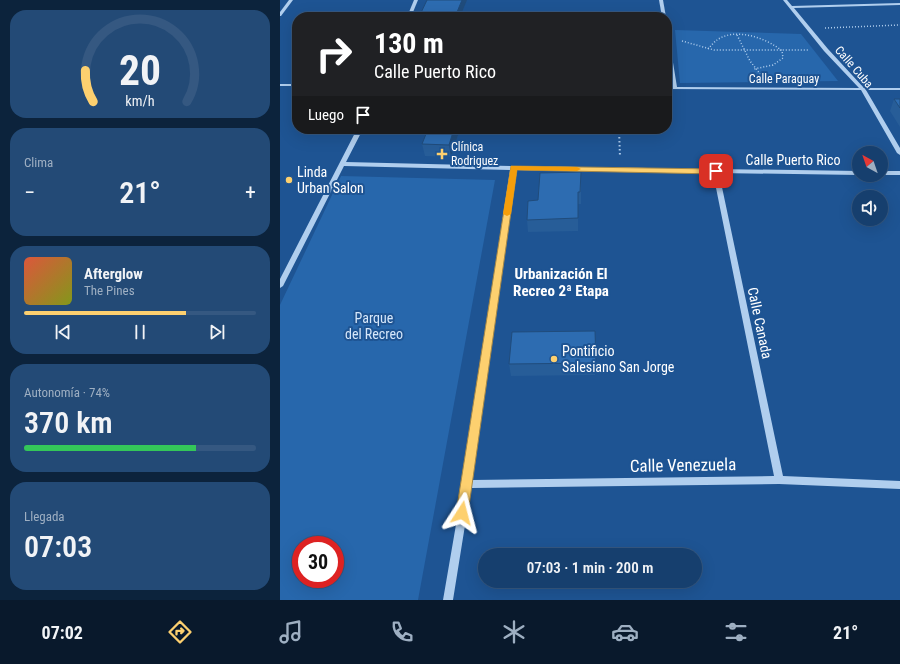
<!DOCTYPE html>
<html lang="es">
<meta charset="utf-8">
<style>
:root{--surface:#163f6e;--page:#234a76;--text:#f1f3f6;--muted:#9eafc2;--line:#355881;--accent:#fdd06f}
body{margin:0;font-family:"Roboto Condensed",sans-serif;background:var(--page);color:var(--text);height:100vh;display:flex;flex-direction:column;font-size:15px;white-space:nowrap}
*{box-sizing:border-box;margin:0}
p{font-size:13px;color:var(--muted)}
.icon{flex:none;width:22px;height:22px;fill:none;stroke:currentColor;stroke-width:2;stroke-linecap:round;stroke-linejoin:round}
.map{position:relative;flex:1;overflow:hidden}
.panel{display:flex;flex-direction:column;gap:10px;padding:10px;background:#0c233c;width:280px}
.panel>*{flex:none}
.guide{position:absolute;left:12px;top:12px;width:380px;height:122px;border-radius:16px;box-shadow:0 4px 16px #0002,0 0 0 1px var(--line);background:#202124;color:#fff;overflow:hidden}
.needle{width:26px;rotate:320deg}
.fabs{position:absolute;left:572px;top:146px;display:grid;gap:8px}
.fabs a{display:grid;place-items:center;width:36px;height:36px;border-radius:50%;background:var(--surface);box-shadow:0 4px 16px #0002,0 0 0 1px var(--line);font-size:20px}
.speed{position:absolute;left:12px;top:536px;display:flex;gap:8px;font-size:20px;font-weight:700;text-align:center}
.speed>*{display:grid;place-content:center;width:52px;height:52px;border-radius:50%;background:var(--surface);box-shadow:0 4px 16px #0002,0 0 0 1px var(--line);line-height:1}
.speed .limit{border:6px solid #d22;background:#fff;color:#111}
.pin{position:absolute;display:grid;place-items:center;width:34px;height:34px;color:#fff;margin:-17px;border-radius:8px;box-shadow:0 2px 6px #0006}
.me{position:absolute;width:44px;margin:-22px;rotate:9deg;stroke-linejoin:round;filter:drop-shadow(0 0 3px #0008)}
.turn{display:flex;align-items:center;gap:14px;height:84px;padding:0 16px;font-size:18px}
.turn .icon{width:52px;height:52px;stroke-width:2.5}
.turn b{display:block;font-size:28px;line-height:34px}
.then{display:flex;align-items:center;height:38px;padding:0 16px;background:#0003;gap:8px;font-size:15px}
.big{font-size:30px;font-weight:600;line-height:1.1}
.panel .tile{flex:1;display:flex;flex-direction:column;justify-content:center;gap:6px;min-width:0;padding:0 14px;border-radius:16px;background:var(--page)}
.panel .dial{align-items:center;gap:0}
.dial svg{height:104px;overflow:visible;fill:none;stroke:var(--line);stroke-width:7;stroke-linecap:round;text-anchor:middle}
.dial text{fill:var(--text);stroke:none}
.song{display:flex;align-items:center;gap:12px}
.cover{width:48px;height:48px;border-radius:6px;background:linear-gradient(135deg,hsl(10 70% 55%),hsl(70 70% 35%))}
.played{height:4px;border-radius:2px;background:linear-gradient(90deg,var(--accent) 70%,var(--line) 70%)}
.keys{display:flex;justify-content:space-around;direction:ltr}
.heat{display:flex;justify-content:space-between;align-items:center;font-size:22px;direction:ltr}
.charge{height:6px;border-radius:3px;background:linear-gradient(90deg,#34c759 74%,var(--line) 0)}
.trip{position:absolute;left:198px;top:548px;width:224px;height:40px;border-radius:20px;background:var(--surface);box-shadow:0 4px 16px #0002,0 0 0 1px var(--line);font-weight:600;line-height:40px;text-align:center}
.tab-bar{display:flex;height:64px;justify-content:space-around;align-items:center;background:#09192c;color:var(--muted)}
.tab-bar .icon{width:28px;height:28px}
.tab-bar .selected{color:var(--accent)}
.tab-bar b{font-size:18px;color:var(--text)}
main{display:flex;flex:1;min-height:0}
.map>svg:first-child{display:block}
.green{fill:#2767ac;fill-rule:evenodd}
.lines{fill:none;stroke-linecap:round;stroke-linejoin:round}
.path-far1{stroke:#b0ceee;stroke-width:1.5;stroke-dasharray:1 2;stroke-linecap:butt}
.path{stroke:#b0ceee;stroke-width:2;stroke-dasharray:1.5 2.5;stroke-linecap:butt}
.minor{fill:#b0ceee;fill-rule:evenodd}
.wall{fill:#275d98}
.shaded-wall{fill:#204c7c}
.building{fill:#2d6cb1;stroke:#204c7c}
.route{fill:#fdd06f;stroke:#a48748}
.slow{fill:#f59e0b}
.poi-dot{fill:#fdd06f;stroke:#1e5493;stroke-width:1.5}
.labels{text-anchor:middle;stroke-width:4;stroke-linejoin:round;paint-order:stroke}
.far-street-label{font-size:12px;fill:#fff;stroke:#1e5493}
.far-poi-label{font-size:12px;fill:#fff;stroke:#1e5493;text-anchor:start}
.street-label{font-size:14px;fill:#fff;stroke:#1e5493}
.poi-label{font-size:14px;fill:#fff;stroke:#1e5493;text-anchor:start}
.park-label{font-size:14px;fill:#d6e7fa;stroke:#1e5493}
.neighbourhood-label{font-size:15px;font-weight:bold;fill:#fff;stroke:#1e5493}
.near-street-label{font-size:17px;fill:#fff;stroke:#1e5493}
</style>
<main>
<section class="panel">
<div class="tile dial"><svg viewBox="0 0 100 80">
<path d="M14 69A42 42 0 1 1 86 69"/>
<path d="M14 69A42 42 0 0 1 8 45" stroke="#fdd06f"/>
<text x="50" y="56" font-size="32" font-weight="700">20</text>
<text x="50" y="72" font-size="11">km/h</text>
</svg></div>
<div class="tile"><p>Clima</p>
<div class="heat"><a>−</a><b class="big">21°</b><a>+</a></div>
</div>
<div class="tile">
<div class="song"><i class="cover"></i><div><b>Afterglow</b><p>The Pines</p></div></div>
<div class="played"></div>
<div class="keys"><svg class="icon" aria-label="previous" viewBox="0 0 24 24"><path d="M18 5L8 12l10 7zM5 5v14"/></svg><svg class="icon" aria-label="pause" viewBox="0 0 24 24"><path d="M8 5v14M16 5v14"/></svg><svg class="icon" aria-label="next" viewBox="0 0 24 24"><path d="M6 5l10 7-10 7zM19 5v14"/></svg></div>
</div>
<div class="tile"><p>Autonomía · 74%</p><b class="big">370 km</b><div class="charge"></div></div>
<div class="tile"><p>Llegada</p><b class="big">07:03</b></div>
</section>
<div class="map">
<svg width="620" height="600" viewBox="0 0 620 600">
<rect width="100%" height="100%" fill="#1e5493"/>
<g class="green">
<polygon points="395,30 521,34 558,81 400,83"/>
<path d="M61,176L215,180L138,600H0V305ZM21,545H55V579H21Z"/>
</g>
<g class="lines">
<g class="path-far1">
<polyline points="545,28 620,25"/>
<polyline points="457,35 470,61 481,75"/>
<polyline points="402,41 434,50 529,50"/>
<path d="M428,49C431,46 434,42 437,40C455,27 487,38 502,51L503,58L493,65L474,69"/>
</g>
<polyline class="path" points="339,129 340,157"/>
<g class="minor">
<polygon points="9,0 13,0 1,16 0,16 0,12"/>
<polygon points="134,0 138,0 131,17 127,17"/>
<polygon points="379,0 383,0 386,17 382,17"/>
<polygon points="503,0 507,0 512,6 620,3 620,5 514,8 548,49 584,88 620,88 620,90 586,90 620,148 620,155 617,153 581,90 387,89 387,87 392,87 387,52 387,37 389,38 397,87 579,88 544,51"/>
<rect x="0" y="84" width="17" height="2"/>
<path d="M77,129H83L66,162L233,166L579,171V175L439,173L503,476L620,481V489L499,484L191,488L173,600H163L183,484L230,170L64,166L3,286L0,288V279ZM236,170L433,173L494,476L192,480Z"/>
<rect x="601" y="171" width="19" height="4"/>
</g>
</g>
<g class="wall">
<polygon points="614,99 620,99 620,127 610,111"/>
<polygon points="148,129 180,129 171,157 145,156 142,144"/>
<polygon points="301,172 301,204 298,204 298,231 248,232 247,220"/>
<polygon points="316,363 315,375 231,376 229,364"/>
</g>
<g class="shaded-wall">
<polygon points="182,0 187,0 180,17 175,17"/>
<polygon points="174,129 180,129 171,157 169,145"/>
</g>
<g class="building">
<polygon points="147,0 182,0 175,17 139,17"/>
<polygon points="614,99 620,99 620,108"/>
<polygon points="148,129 174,129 169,145 142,144"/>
<polygon points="301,172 300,192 298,192 298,218 247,220 248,201 258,200 260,173"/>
<polygon points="315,331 316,363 229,364 232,332"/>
</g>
<polygon class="route" points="231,166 436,169 439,171 436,174 237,170 188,513 186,517 182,519 178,517 176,513"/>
<polygon class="slow" points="231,166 297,167 301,169 297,171 237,170 231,214 227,216 223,214"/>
<g class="poi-dot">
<path d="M160 148h4v4h4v4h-4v4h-4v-4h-4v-4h4z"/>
<circle cx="9" cy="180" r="4"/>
<circle cx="274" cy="359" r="4"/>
</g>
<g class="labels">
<g class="far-street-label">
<text transform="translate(574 67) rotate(49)" y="4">Calle Cuba</text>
<text x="504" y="83">Calle Paraguay</text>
</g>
<g class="far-poi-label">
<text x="171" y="151">Clínica<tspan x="171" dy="14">Rodriguez</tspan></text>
</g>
<g class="street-label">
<text x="513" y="165">Calle Puerto Rico</text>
<text transform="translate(480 323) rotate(78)" y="5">Calle Canada</text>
</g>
<g class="poi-label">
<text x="17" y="177">Linda<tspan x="17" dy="16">Urban Salon</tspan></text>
<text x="282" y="356">Pontificio<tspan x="282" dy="16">Salesiano San Jorge</tspan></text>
</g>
<g class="park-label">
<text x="94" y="323">Parque<tspan x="94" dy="16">del Recreo</tspan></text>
</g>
<g class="neighbourhood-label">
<text x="281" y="279">Urbanización El<tspan x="281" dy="17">Recreo 2ª Etapa</tspan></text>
</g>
<g class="near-street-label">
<text transform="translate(403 465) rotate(-1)" y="6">Calle Venezuela</text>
</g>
</g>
</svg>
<div class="fabs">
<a><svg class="needle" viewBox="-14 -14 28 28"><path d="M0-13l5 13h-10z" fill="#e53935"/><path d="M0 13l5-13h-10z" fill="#9eafc2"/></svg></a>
<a><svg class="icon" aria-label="sound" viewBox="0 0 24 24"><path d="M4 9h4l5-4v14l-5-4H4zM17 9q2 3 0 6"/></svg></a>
</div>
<div class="speed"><div class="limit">30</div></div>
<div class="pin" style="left:436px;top:171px;background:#d93025"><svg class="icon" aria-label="arrive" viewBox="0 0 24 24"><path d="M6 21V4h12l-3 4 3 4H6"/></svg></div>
<svg class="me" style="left:182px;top:513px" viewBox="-20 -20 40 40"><path d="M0-17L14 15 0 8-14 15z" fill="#fdd06f" stroke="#fff" stroke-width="4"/></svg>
<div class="trip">07:03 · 1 min · 200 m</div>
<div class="guide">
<div class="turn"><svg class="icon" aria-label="right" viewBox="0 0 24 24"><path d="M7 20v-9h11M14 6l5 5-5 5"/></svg><div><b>130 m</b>Calle Puerto Rico</div></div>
<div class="then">Luego<svg class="icon" aria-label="arrive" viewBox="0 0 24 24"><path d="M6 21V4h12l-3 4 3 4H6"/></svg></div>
</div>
</div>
</main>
<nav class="tab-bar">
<b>07:02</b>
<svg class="icon selected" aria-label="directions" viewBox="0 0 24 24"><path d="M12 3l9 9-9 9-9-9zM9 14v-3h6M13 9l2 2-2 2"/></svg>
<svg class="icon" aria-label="music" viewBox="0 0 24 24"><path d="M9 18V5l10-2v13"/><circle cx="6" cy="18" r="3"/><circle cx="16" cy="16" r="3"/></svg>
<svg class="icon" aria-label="phone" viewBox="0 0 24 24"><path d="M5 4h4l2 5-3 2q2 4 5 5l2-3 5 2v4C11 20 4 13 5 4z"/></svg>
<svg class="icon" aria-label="climate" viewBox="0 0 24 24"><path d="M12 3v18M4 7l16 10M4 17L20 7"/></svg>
<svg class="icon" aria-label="car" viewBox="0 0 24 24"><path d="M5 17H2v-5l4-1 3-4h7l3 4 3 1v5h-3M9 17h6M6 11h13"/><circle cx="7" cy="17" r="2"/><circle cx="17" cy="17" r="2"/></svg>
<svg class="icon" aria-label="filters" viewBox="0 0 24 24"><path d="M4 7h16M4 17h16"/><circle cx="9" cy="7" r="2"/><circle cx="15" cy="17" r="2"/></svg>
<b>21°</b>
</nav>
